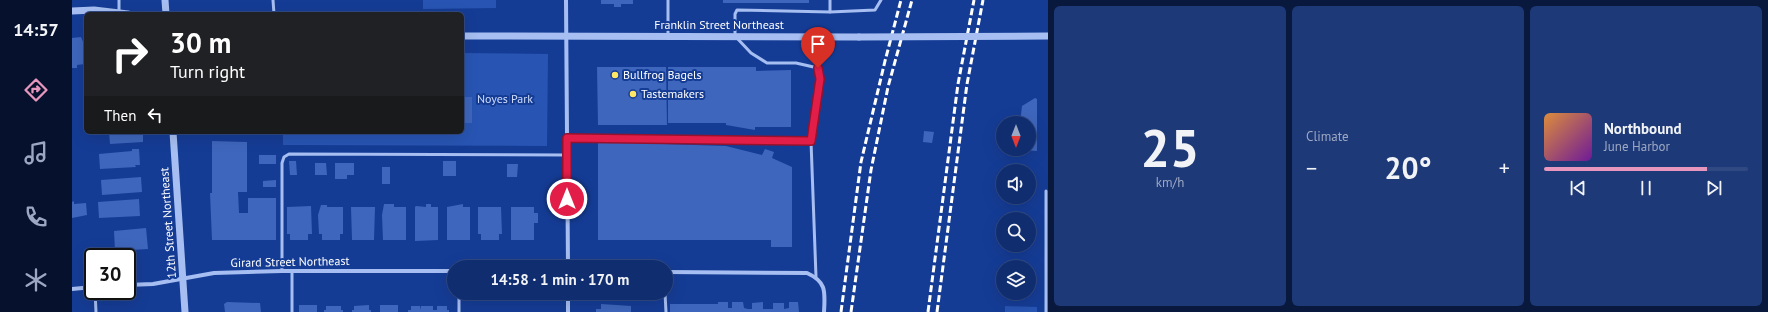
<!DOCTYPE html>
<meta charset="utf-8">
<style>
:root{--surface:#102d70;--page:#1e3978;--text:#f1f3f6;--muted:#9ca8c3;--line:#304983;--accent:#e797bd}
body{margin:0;font-family:"PT Sans",sans-serif;background:var(--page);color:var(--text);height:100vh;display:flex;flex-direction:column;font-size:15px;white-space:nowrap}
*{box-sizing:border-box;margin:0}
p{font-size:13px;color:var(--muted)}
.icon{flex:none;width:22px;height:22px;fill:none;stroke:currentColor;stroke-width:2;stroke-linecap:round;stroke-linejoin:round}
.map{position:relative;flex:1;overflow:hidden}
.sheet{display:flex;flex-direction:column;gap:6px;padding:6px;background:#09193e;width:720px}
.sheet>*{flex:none}
.guide{position:absolute;left:12px;top:12px;width:380px;height:122px;border-radius:6px;box-shadow:0 4px 16px #0002,0 0 0 1px var(--line);background:#202124;color:#fff;overflow:hidden}
.needle{width:26px;rotate:180deg}
.buttons{position:absolute;left:924px;top:116px;display:grid;gap:8px}
.buttons a{display:grid;place-items:center;width:40px;height:40px;border-radius:50%;background:var(--surface);box-shadow:0 4px 16px #0002,0 0 0 1px var(--line);font-size:20px}
.speed{position:absolute;left:12px;top:248px;display:flex;gap:8px;font-size:20px;font-weight:700;text-align:center}
.speed>*{display:grid;place-content:center;width:52px;height:52px;border-radius:50%;background:var(--surface);box-shadow:0 4px 16px #0002,0 0 0 1px var(--line);line-height:1}
.speed .limit{border:2px solid #111;border-radius:6px;background:#fff;color:#111}
.pin{position:absolute;display:grid;place-items:center;width:34px;height:34px;color:#fff;margin:-41px -17px;border-radius:50% 50% 50% 0;rotate:-45deg;box-shadow:0 0 4px #0007}
.pin .icon{rotate:45deg}
.me{position:absolute;width:44px;margin:-22px;rotate:0deg;stroke-linejoin:round;filter:drop-shadow(0 0 3px #0008)}
.turn{display:flex;align-items:center;gap:14px;height:84px;padding:0 20px;font-size:18px}
.turn .icon{width:52px;height:52px;stroke-width:2.5}
.turn b{display:block;font-size:28px;line-height:34px}
.then{display:flex;align-items:center;height:38px;padding:0 20px;background:#0003;gap:8px;font-size:15px}
.big{font-size:30px;font-weight:600;line-height:1.1}
.sheet .widget{flex:1;display:flex;flex-direction:column;justify-content:center;gap:6px;min-width:0;padding:0 14px;border-radius:6px;background:var(--page)}
.sheet .dial{align-items:center;gap:0}
.dial b{font-size:52px;line-height:1}
.song{display:flex;align-items:center;gap:12px}
.cover{width:48px;height:48px;border-radius:6px;background:linear-gradient(135deg,hsl(30 70% 55%),hsl(280 70% 35%))}
.played{height:4px;border-radius:2px;background:linear-gradient(90deg,var(--accent) 80%,var(--line) 80%)}
.keys{display:flex;justify-content:space-around;direction:ltr}
.heat{display:flex;justify-content:space-between;align-items:center;font-size:22px;direction:ltr}
.sheet .tiles{flex:1;display:grid;gap:6px;grid-template-columns:repeat(3,1fr)}
.trip{position:absolute;left:375px;top:260px;width:226px;height:40px;border-radius:20px;background:var(--surface);box-shadow:0 4px 16px #0002,0 0 0 1px var(--line);font-weight:600;line-height:40px;text-align:center}
main{display:flex;flex:1;min-height:0}
.menu{display:flex;flex-direction:column;width:72px;justify-content:space-around;align-items:center;background:#06122d;color:var(--muted)}
.menu .icon{width:28px;height:28px}
.menu .current{color:var(--accent)}
.menu b{font-size:18px;color:var(--text)}
.map>svg:first-child{display:block}
.green{fill:#2855b3}
.building{fill:#3e66bc}
.lines{fill:none;stroke-linecap:round;stroke-linejoin:round}
.service{stroke:#a6bef1;stroke-width:3}
.minor{stroke:#a6bef1;stroke-width:4}
.tertiary{stroke:#a6bef1;stroke-width:7}
.rail{stroke:#fff;stroke-width:3;stroke-dasharray:7 3;stroke-linecap:butt}
.tertiary-bridge{stroke:#a6bef1;stroke-width:7}
.route-casing{stroke:#92132f;stroke-width:10}
.route{stroke:#e11d48;stroke-width:7}
.poi-dot{fill:#ffe766;stroke:#153c95;stroke-width:1.5}
.labels{text-anchor:middle;stroke-width:4;stroke-linejoin:round;paint-order:stroke}
.street-label{font-size:12px;fill:#fff;stroke:#153c95}
.poi-label{font-size:12px;fill:#fff;stroke:#153c95;text-anchor:start}
.park-label{font-size:12px;fill:#cddcfc;stroke:#153c95}
</style>
<main>
<nav class="menu">
<b>14:57</b>
<svg class="icon current" aria-label="directions" viewBox="0 0 24 24"><path d="M12 3l9 9-9 9-9-9zM9 14v-3h6M13 9l2 2-2 2"/></svg>
<svg class="icon" aria-label="music" viewBox="0 0 24 24"><path d="M9 18V5l10-2v13"/><circle cx="6" cy="18" r="3"/><circle cx="16" cy="16" r="3"/></svg>
<svg class="icon" aria-label="phone" viewBox="0 0 24 24"><path d="M5 4h4l2 5-3 2q2 4 5 5l2-3 5 2v4C11 20 4 13 5 4z"/></svg>
<svg class="icon" aria-label="climate" viewBox="0 0 24 24"><path d="M12 3v18M4 7l16 10M4 17L20 7"/></svg>
</nav>
<div class="map">
<svg width="976" height="312" viewBox="0 0 976 312">
<rect width="100%" height="100%" fill="#153c95"/>
<g class="green">
<polygon points="351,0 424,0 424,8 351,9"/>
<polygon points="390,53 476,54 475,146 211,145 211,132 390,132"/>
<polygon points="933,306 965,307 965,312 933,312"/>
</g>
<g class="building">
<polygon points="529,0 561,0 561,4 549,4 549,7 542,7 542,4 529,4"/>
<rect x="651" y="0" width="86" height="3"/>
<polygon points="9,37 12,44 14,62 13,64 5,65 5,68 0,68 0,38"/>
<polygon points="525,67 594,67 595,125 526,125"/>
<polygon points="596,67 684,67 684,71 719,70 719,127 683,127 683,130 654,125 654,123 596,123"/>
<rect x="390" y="97" width="10" height="26"/>
<polygon points="963,98 965,99 965,151 949,150 949,149 957,149 957,123 948,123 950,106"/>
<polygon points="852,131 862,132 860,143 851,142"/>
<polygon points="37,132 71,132 71,142 38,144"/>
<polygon points="140,141 175,142 175,192 166,192 167,213 176,213 176,198 204,198 204,240 140,240 138,193 140,193"/>
<polygon points="526,142 592,142 592,144 654,146 690,155 693,149 702,152 700,158 720,167 720,247 699,247 699,240 526,240"/>
<polygon points="60,149 67,149 68,165 63,165 64,167 28,169 27,154 60,151"/>
<rect x="187" y="155" width="17" height="9"/>
<polygon points="217,161 224,161 225,175 218,175"/>
<rect x="371" y="161" width="13" height="15"/>
<polygon points="243,163 254,163 255,175 243,175"/>
<polygon points="263,163 282,163 282,175 275,175 275,179 263,179"/>
<polygon points="435,164 446,164 445,177 435,177"/>
<rect x="310" y="167" width="8" height="17"/>
<polygon points="69,177 70,192 30,195 29,180"/>
<polygon points="204,180 204,187 191,187 191,181"/>
<polygon points="67,199 68,216 27,218 26,202"/>
<polygon points="2,201 2,204 14,203 15,215 0,218 0,202"/>
<polygon points="312,204 322,204 322,207 334,207 334,240 311,240 310,215"/>
<polygon points="354,204 359,204 359,207 366,207 366,240 343,241 343,207 344,206 354,207"/>
<polygon points="391,204 391,207 398,207 398,240 375,240 375,207"/>
<polygon points="249,205 255,205 255,207 271,207 271,234 268,234 268,240 250,240 250,234 247,234 246,215"/>
<polygon points="239,206 240,234 236,234 236,240 218,240 218,234 215,234 215,207"/>
<polygon points="279,207 303,207 302,240 280,240"/>
<polygon points="406,207 429,207 430,234 427,234 427,240 409,240 409,234 406,234"/>
<polygon points="439,207 462,207 462,213 466,213 466,223 462,223 462,240 439,240"/>
<polygon points="74,228 76,249 43,251 42,231"/>
<polygon points="155,302 188,303 189,312 153,312 152,304"/>
<polygon points="646,302 656,302 656,308 660,308 660,302 671,302 672,308 676,309 680,309 680,303 691,302 691,309 701,309 701,303 712,303 712,309 717,308 717,302 726,302 727,312 598,312 598,304 646,304"/>
<polygon points="529,304 559,306 559,312 524,312 524,309 529,309"/>
<rect x="227" y="305" width="18" height="7"/>
<polygon points="297,305 297,310 299,310 299,312 280,312 280,310 282,310 282,306"/>
<rect x="308" y="305" width="18" height="7"/>
<polygon points="254,306 269,306 269,310 271,310 271,312 252,312 252,310 254,310"/>
<polygon points="339,306 348,306 348,310 349,306 361,306 361,310 365,310 365,306 375,306 375,310 377,310 377,312 336,312 336,310 339,310"/>
</g>
<g class="lines">
<g class="service">
<polyline points="47,0 47,12"/>
<polyline points="201,0 202,14"/>
<polyline points="596,0 596,36"/>
<polyline points="758,12 803,10 809,0"/>
<polyline points="495,138 739,141 744,277"/>
<polyline points="739,141 748,79 746,68 724,63 695,63 679,53 663,36 663,14 665,10 758,12 758,0"/>
<polyline points="974,191 974,312"/>
<polyline points="210,271 210,163 212,157 217,154 495,155"/>
<polyline points="220,271 220,312"/>
<polyline points="23,291 24,312"/>
<polyline points="387,293 387,312"/>
<polyline points="593,293 594,312"/>
</g>
<g class="minor">
<polyline points="494,0 496,267"/>
<path d="M594,272L735,273C755,282 753,292 752,312"/>
<polyline points="55,285 81,284 142,273 210,271 382,271"/>
<polyline points="0,289 21,287"/>
<polyline points="496,293 496,312"/>
</g>
<g class="tertiary">
<polyline points="93,0 94,14"/>
<polyline points="0,11 22,10 56,14"/>
<polyline points="390,36 787,37"/>
<polyline points="101,132 113,312"/>
</g>
<g class="rail">
<polyline points="769,312 789,162 813,61 829,0"/>
<polyline points="779,312 799,170 816,87 840,0"/>
<polyline points="856,312 886,84 902,0"/>
<polyline points="865,312 895,84 911,0"/>
</g>
<polyline class="tertiary-bridge" points="787,37 976,36"/>
</g>
<g class="lines">
<g class="route-casing">
<polyline id="route" points="495,199 495,138 739,141 748,79 746,68"/>
</g>
<use href="#route" class="route"/>
</g>
<g class="poi-dot">
<circle cx="543" cy="75" r="4"/>
<circle cx="561" cy="94" r="4"/>
</g>
<g class="labels">
<g class="street-label">
<text x="647" y="29">Franklin Street Northeast</text>
<text transform="translate(96 223) rotate(-94)" y="4">12th Street Northeast</text>
<text transform="translate(218 262) rotate(-1)" y="4">Girard Street Northeast</text>
</g>
<g class="poi-label">
<text x="551" y="79">Bullfrog Bagels</text>
<text x="569" y="98">Tastemakers</text>
</g>
<g class="park-label">
<text x="433" y="103">Noyes Park</text>
</g>
</g>
</svg>
<div class="buttons">
<a><svg class="needle" viewBox="-14 -14 28 28"><path d="M0-13l5 13h-10z" fill="#e53935"/><path d="M0 13l5-13h-10z" fill="#9ca8c3"/></svg></a>
<a><svg class="icon" aria-label="sound" viewBox="0 0 24 24"><path d="M4 9h4l5-4v14l-5-4H4zM17 9q2 3 0 6"/></svg></a>
<a><svg class="icon" aria-label="search" viewBox="0 0 24 24"><circle cx="10" cy="10" r="6"/><path d="M15 15l6 6"/></svg></a>
<a><svg class="icon" aria-label="layers" viewBox="0 0 24 24"><path d="M12 4l9 5-9 5-9-5zM3 14l9 5 9-5"/></svg></a>
</div>
<div class="speed"><div class="limit">30</div></div>
<div class="pin" style="left:746px;top:68px;background:#d93025"><svg class="icon" aria-label="arrive" viewBox="0 0 24 24"><path d="M6 21V4h12l-3 4 3 4H6"/></svg></div>
<svg class="me" style="left:495px;top:199px" viewBox="-20 -20 40 40"><circle r="17" fill="#e11d48" stroke="#fff" stroke-width="3"/><path d="M0-11L8 9 0 5-8 9z" fill="#fff"/></svg>
<div class="trip">14:58 · 1 min · 170 m</div>
<div class="guide">
<div class="turn"><svg class="icon" aria-label="right" viewBox="0 0 24 24"><path d="M7 20v-9h11M14 6l5 5-5 5"/></svg><div><b>30 m</b>Turn right</div></div>
<div class="then">Then<svg class="icon" aria-label="left" viewBox="0 0 24 24"><path d="M17 20v-9H6M10 6l-5 5 5 5"/></svg></div>
</div>
</div>
<section class="sheet">
<div class="tiles">
<div class="widget dial"><b>25</b><p>km/h</p></div>
<div class="widget"><p>Climate</p>
<div class="heat"><a>−</a><b class="big">20°</b><a>+</a></div>
</div>
<div class="widget">
<div class="song"><i class="cover"></i><div><b>Northbound</b><p>June Harbor</p></div></div>
<div class="played"></div>
<div class="keys"><svg class="icon" aria-label="previous" viewBox="0 0 24 24"><path d="M18 5L8 12l10 7zM5 5v14"/></svg><svg class="icon" aria-label="pause" viewBox="0 0 24 24"><path d="M8 5v14M16 5v14"/></svg><svg class="icon" aria-label="next" viewBox="0 0 24 24"><path d="M6 5l10 7-10 7zM19 5v14"/></svg></div>
</div>
</div>
</section>
</main>
